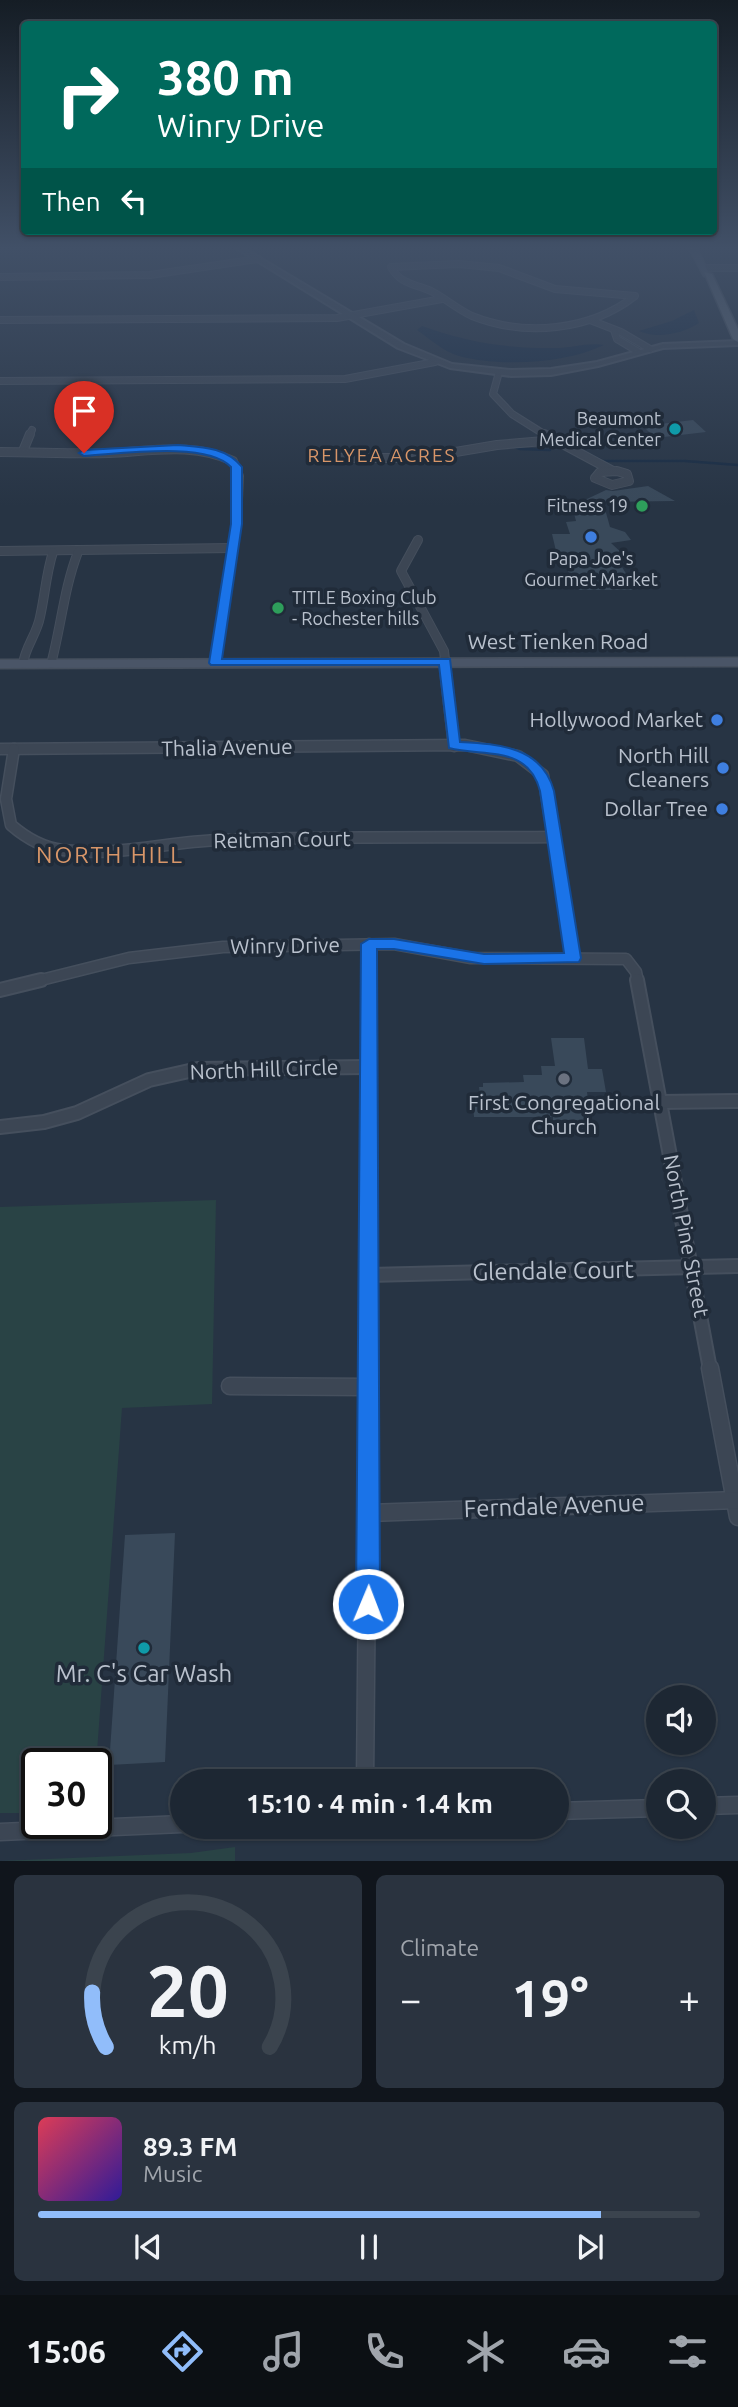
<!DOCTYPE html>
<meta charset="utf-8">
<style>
:root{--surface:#1d2733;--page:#2a333f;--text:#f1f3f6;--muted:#a0a5ac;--line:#3b444e;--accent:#91bdfa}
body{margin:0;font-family:Ubuntu,sans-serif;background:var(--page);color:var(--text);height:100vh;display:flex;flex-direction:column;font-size:26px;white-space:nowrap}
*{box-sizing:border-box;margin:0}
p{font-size:23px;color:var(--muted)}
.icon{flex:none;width:38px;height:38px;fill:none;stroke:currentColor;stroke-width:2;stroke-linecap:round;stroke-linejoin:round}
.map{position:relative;height:1861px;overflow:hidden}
.sheet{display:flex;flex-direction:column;gap:14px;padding:14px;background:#10151c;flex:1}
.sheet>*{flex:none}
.hud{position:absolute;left:21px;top:21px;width:696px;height:214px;border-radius:7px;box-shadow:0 2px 5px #0004,0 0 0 2px var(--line);background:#00695c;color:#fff;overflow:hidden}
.tools{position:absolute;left:646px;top:1685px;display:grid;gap:14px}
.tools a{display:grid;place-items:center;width:70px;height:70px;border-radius:50%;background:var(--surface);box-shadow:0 2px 5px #0004,0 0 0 2px var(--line);font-size:35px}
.speed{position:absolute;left:21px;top:1748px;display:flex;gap:14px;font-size:35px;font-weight:700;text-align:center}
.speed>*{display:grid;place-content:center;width:91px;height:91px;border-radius:50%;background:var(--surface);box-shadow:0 2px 5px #0004,0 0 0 2px var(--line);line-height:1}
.speed .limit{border:4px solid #111;border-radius:10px;background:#fff;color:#111}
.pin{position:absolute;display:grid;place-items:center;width:60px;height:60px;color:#fff;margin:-72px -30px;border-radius:50% 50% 50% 0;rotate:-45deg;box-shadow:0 0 7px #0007}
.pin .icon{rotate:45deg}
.me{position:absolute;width:77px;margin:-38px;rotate:1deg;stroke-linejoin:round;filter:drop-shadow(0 0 5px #0008)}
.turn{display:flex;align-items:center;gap:24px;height:147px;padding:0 21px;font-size:32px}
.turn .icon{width:91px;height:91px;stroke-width:2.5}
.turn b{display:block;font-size:49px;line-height:60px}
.then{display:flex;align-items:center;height:66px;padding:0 21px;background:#0003;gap:14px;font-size:26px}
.big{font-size:52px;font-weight:700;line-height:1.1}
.sheet .card{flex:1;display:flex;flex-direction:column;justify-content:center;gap:10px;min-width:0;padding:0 24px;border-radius:10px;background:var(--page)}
.sheet .dial{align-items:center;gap:0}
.dial svg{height:182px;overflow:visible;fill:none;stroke:var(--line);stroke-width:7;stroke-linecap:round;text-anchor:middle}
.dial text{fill:var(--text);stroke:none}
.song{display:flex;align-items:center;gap:21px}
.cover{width:84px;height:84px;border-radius:10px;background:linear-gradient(135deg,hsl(350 70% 55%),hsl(250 70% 35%))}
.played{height:7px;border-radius:4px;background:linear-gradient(90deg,var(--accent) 85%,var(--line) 85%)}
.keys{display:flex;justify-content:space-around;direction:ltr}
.heat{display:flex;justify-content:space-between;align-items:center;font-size:38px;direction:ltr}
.sheet .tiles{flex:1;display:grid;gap:14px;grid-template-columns:1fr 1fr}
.card:last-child{grid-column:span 2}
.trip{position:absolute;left:170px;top:1769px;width:399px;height:70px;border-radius:35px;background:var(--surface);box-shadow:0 2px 5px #0004,0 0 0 2px var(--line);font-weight:700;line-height:70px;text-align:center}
.tab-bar{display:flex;height:112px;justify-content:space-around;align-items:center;background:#0c1014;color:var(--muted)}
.tab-bar .icon{width:49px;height:49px}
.tab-bar .active{color:var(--accent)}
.tab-bar b{font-size:32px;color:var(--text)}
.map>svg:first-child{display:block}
.green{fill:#294345}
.water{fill:#192c43}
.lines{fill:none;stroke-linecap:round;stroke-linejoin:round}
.stream{stroke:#192c43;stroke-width:2.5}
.building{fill:#39495a}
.minor-far4-casing{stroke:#454f5d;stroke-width:8}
.minor-far3-casing{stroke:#454f5d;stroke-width:10}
.minor-far2-casing{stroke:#454f5d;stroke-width:13}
.minor-far1-casing{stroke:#454f5d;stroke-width:16}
.minor-casing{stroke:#454f5d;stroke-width:19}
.tertiary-casing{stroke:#454f5d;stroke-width:4}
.secondary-casing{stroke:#454f5d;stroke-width:3}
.primary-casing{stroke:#454f5d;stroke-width:3}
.minor-far4{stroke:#3c4654;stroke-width:6}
.minor-far3{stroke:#3c4654;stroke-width:8}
.minor-far2{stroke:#3c4654;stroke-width:10}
.minor-far1{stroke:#3c4654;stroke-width:12}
.minor{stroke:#3c4654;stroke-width:16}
.tertiary{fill:#3c4654;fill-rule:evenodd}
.secondary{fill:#4a5567;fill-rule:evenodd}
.primary{fill:#5a6573;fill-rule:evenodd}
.route{fill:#1a73e8;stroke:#114b97;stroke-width:2}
.culture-dot{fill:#0f9aa8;stroke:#202b39;stroke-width:2.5}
.leisure-dot{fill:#2e9e5b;stroke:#202b39;stroke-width:2.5}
.shop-dot{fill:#3f7fe0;stroke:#202b39;stroke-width:2.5}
.worship-dot{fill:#6b7280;stroke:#202b39;stroke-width:2.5}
.labels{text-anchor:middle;stroke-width:7;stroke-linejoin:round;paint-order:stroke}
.far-poi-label{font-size:18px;fill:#b9c1cd;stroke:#202b39;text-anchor:end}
.far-neighbourhood-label{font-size:19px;letter-spacing:2px;fill:#d89669;stroke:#202b39}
.street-label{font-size:21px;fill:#b9c1cd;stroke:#202b39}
.poi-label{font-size:21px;fill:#b9c1cd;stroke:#202b39;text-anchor:end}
.neighbourhood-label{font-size:23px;letter-spacing:2px;fill:#d89669;stroke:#202b39}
.near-street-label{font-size:24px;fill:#b9c1cd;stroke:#202b39}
.near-poi-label{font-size:24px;fill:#b9c1cd;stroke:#202b39}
</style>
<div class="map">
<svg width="738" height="1861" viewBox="0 0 738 1861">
<rect width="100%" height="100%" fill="#273444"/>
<g class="green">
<polygon points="216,1200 212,1404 122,1408 96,1766 37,1764 37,1813 0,1813 0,1207"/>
<polygon points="235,1847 235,1861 0,1861 191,1853"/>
</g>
<g class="water">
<path d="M694,310L699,323C682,334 657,339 639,331L672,321Z"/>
<path d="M422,326C465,342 509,349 555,348C571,348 589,342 604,345C564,364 501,367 459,356C444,352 429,338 417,330Z"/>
</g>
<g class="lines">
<g class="stream">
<polyline points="513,446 520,449 550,450"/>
<polyline points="574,446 603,461 685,461 738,465"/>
</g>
</g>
<g class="building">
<polygon points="693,420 706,432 655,438 643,426"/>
<polygon points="648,486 675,501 603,502 610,527 625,532 631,540 611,543 625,556 626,564 622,567 628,577 644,584 631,590 579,590 556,551 552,534 570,534 566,522 576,521 572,506 606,490 613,491"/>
<polygon points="551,1038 584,1038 588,1069 602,1069 606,1092 587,1092 591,1122 569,1122 569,1120 553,1120 553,1117 474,1117 472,1095 480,1095 479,1087 483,1087 483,1083 524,1082 523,1075 542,1075 541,1066 555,1066"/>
<polygon points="175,1533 165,1762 109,1765 125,1535"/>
</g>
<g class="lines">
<g class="minor-far4-casing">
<g id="minor-far4">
<path d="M459,264L499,268L555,289L635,296C590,331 525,337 472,316C457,309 445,298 431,291C415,284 400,284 391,267Z"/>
<polyline points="704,268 738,268"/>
<polyline points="0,277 150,275 258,259"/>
<polyline points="0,320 337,318 442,299"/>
<polyline points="590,320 621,332 650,349"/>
<polyline points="614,330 617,339 637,351"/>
<polyline points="499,372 493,394 512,414 547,436"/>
<polyline points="0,381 345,379 435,362"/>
<polyline points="29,436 32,430"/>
</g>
</g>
<g class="minor-far3-casing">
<g id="minor-far3">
<polyline points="544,434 611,470"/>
<polyline points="23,451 30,434"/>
<path d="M0,452C36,452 73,454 109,453C152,451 193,442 233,461L239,476L237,524L215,663"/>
<polyline points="334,458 420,458 497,445 556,440"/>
<polygon points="617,471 627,474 629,481 612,485 595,478 600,472"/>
<polyline points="418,540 401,571 444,651 447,676"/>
<polyline points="0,551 233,548"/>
<path d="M23,664C25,647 37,634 40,617C45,595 46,574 53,552"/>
<path d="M51,664C61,627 64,588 78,552"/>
</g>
</g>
<g class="minor-far2-casing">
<g id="minor-far2">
<polyline points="446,675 454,746"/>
<polyline points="0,749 465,745 518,756 543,775 573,958"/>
<path d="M14,749L6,799L11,825C26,838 44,848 63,850C115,857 167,842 218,840C330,836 443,838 555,837"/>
<polyline points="369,944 369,982"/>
<polyline points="33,982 129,958 223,947 394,944 471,958 626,959 636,972 638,982"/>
</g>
</g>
<g class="minor-far1-casing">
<g id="minor-far1">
<polyline points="369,980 369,1369"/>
<polyline points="637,980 710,1369"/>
<polyline points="0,990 41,980"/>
<polyline points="660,1102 738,1101"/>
<polyline points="0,1127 44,1122 77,1113 149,1080 198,1069 369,1067"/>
<polyline points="369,1275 738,1266"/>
</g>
</g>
<g class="minor-casing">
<g id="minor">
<polyline points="710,1368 738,1517"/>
<polyline points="230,1386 369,1387"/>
<polyline points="369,1513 738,1500"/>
<polyline points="365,1782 369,1368"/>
<polyline points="704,1806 738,1805"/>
<polyline points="556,1811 658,1808"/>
<polyline points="0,1832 182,1824"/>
</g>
</g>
<g class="tertiary-casing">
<polygon id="tertiary" points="233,246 240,246 404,344 452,364 511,370 551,369 597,362 663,344 738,341 738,345 663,348 598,366 551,375 511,376 450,368 398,348"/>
</g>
<g class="secondary-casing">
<g id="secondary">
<polygon points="688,246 696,246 710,276 704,276"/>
<polygon points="738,658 738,666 0,668 0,660"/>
</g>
</g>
<g class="primary-casing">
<polygon id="primary" points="704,272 712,274 738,329 738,342 733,339"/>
</g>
<use href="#minor-far4" class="minor-far4"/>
<use href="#minor-far3" class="minor-far3"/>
<use href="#minor-far2" class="minor-far2"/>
<use href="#minor-far1" class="minor-far1"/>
<use href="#minor" class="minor"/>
<use href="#tertiary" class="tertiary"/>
<use href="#secondary" class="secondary"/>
<use href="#primary" class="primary"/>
</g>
<linearGradient id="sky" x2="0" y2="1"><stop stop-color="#151d25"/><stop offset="0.49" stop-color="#415067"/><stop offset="1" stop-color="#415067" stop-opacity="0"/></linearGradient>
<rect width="738" height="506" fill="url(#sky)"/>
<path class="route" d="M178,445C202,447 226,447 242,467V524L222,659H450L460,742C500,744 542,747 554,791L581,958L579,962L484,964L394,949H377L380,1604L377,1612L368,1615L360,1612L356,1604L361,944L369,939H394L484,954L564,953L540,791C528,745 486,757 449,748L439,665H211L209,663L231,524V467C207,441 120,454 84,456L79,453L84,450Z"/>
<g class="culture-dot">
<circle cx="675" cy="429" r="7"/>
<circle cx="144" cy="1648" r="7"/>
</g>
<g class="leisure-dot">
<circle cx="642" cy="506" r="7"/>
<circle cx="278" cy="608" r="7"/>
</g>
<g class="shop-dot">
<circle cx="591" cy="537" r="7"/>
<circle cx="717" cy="720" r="7"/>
<circle cx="723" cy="768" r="7"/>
<circle cx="722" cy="809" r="7"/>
</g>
<circle class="worship-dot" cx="564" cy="1079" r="7"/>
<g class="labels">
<g class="far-poi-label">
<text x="661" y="425">Beaumont<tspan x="661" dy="21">Medical Center</tspan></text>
<text x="628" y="512">Fitness 19</text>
<text x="591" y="565" text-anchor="middle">Papa Joe's<tspan x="591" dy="21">Gourmet Market</tspan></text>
<text x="292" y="604" text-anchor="start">TITLE Boxing Club<tspan x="292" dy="21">- Rochester hills</tspan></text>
</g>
<g class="far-neighbourhood-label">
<text x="382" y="462">RELYEA ACRES</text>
</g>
<g class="street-label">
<text x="558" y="649">West Tienken Road</text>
<text transform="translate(227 748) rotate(-1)" y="7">Thalia Avenue</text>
<text transform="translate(282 840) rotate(-1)" y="7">Reitman Court</text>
<text transform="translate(285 946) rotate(-1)" y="7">Winry Drive</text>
<text transform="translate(264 1070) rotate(-2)" y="7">North Hill Circle</text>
<text transform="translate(686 1236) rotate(79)" y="7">North Pine Street</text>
</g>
<g class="poi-label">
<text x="703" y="727">Hollywood Market</text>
<text x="709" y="763">North Hill<tspan x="709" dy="24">Cleaners</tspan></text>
<text x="708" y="816">Dollar Tree</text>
<text x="564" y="1110" text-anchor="middle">First Congregational<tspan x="564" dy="24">Church</tspan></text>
</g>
<g class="neighbourhood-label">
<text x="110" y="863">NORTH HILL</text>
</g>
<g class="near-street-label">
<text transform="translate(553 1271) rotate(-1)" y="8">Glendale Court</text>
<text transform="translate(554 1506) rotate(-2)" y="8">Ferndale Avenue</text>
</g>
<g class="near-poi-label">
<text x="144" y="1682">Mr. C's Car Wash</text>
</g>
</g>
</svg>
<div class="tools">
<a><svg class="icon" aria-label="sound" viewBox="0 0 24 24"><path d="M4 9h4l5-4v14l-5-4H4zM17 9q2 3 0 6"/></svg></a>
<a><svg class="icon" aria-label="search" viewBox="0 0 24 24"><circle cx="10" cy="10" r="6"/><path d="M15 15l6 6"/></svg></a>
</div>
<div class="speed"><div class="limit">30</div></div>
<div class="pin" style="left:84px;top:453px;background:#d93025"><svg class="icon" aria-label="arrive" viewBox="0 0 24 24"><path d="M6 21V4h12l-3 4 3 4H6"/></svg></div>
<svg class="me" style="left:368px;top:1604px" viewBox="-20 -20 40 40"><circle r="17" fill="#1a73e8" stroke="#fff" stroke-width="3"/><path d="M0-11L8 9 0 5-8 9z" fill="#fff"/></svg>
<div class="trip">15:10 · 4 min · 1.4 km</div>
<div class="hud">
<div class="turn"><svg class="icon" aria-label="right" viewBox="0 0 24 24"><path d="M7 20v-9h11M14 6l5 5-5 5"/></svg><div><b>380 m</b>Winry Drive</div></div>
<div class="then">Then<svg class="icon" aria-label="left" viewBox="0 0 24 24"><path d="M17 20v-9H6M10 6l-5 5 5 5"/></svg></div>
</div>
</div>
<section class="sheet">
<div class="tiles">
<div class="card dial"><svg viewBox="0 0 100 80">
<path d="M14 69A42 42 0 1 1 86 69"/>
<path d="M14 69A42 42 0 0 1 8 45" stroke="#91bdfa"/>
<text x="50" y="56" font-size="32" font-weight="700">20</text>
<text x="50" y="72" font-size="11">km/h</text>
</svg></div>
<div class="card"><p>Climate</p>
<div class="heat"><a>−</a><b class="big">19°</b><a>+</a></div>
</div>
<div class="card">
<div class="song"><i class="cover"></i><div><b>89.3 FM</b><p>Music</p></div></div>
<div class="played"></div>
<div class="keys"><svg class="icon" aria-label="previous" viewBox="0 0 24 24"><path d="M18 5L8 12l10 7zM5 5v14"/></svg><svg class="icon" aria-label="pause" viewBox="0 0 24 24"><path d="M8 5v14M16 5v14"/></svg><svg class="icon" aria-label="next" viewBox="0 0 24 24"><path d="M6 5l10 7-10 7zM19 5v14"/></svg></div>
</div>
</div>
</section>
<nav class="tab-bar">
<b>15:06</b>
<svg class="icon active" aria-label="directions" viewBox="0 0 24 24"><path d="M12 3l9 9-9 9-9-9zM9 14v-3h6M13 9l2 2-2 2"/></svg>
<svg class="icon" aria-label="music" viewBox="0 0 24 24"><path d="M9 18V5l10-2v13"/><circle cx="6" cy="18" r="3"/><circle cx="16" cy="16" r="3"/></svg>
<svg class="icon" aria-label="phone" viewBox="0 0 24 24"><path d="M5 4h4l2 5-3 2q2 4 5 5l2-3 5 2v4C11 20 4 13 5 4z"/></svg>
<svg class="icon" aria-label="climate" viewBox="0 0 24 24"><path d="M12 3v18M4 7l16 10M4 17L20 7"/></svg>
<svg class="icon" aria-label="car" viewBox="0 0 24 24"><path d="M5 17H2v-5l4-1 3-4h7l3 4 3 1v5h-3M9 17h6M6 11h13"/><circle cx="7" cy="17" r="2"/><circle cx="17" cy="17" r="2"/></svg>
<svg class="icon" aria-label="filters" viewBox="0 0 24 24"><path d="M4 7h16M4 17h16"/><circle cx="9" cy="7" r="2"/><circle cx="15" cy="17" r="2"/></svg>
</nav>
